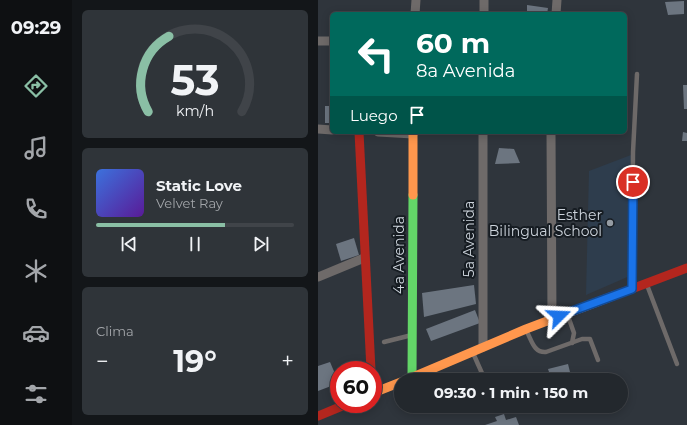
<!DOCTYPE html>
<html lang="es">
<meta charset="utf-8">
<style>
:root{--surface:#23282d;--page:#2f3439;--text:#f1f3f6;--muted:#a3a6aa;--line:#404449;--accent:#8abfa5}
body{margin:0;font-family:Montserrat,sans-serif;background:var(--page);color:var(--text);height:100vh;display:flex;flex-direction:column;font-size:15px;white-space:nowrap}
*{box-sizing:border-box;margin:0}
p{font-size:13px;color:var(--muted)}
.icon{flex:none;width:22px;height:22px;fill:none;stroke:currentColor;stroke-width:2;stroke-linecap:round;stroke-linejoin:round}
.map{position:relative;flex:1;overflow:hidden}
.sheet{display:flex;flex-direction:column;gap:10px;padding:10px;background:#131619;width:246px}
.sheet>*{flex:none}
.guide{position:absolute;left:12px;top:12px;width:297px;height:122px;border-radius:6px;box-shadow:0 2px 10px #0003,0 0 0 1px var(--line);background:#00695c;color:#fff;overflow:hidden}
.speed{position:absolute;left:12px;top:361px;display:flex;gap:8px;font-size:20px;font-weight:700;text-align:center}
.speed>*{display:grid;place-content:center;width:52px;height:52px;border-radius:50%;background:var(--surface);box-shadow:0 2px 10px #0003,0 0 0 1px var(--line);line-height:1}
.speed .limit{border:6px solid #d22;background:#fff;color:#111}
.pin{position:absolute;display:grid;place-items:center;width:34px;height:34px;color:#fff;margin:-17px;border:2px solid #fff;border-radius:50%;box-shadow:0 1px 4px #0007}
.me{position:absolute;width:44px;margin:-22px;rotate:69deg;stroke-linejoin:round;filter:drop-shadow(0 0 3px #0008)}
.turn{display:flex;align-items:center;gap:14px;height:84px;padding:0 20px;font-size:18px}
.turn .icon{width:52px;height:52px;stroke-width:2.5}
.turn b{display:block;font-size:28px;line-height:34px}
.then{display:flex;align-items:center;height:38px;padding:0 20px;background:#0003;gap:8px;font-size:15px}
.big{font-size:30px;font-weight:700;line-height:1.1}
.sheet .card{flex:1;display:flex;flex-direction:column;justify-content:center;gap:6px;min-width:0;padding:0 14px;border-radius:6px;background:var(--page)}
.sheet .dial{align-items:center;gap:0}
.dial svg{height:104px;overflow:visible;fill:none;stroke:var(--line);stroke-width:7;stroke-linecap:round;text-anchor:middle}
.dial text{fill:var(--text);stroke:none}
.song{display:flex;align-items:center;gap:12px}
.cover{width:48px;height:48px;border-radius:6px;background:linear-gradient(135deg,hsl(220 70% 55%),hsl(270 70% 35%))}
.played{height:4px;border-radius:2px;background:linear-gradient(90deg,var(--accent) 65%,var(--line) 65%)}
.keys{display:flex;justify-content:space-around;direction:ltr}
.heat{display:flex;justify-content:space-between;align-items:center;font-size:22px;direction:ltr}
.trip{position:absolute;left:76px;top:373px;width:234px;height:40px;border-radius:20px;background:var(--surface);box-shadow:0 2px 10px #0003,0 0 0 1px var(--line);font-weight:700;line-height:40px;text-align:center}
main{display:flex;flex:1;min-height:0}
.menu{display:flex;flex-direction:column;width:72px;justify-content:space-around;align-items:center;background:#0e1012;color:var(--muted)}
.menu .icon{width:28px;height:28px}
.menu .selected{color:var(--accent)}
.menu b{font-size:18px;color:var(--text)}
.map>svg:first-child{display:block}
.built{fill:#2e3d4d}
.building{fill:#6c7580}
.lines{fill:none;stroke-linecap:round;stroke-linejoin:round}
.lane{stroke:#6e6a69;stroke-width:4.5}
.street{stroke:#6e6a69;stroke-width:9}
.fast{stroke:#63d668;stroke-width:9}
.slow{stroke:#ff974d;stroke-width:9}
.jam{stroke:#b3261e;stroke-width:9}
.route-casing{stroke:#114b97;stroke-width:10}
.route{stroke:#1a73e8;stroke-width:7}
.poi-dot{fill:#959ca3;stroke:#161c22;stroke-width:1.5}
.labels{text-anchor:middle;stroke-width:4;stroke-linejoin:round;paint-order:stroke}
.poi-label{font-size:14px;fill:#ccd3db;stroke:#161c22;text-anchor:end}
.street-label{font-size:14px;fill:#ccd3db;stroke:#161c22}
</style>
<main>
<nav class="menu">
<b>09:29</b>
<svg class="icon selected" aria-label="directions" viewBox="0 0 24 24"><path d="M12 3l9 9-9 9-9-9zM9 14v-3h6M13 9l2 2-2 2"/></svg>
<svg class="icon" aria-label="music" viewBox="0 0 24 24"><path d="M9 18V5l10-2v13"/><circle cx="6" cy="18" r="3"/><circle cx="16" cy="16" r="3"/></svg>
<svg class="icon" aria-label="phone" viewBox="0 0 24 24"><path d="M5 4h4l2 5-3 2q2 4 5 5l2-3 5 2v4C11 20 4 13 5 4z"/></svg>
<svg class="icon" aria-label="climate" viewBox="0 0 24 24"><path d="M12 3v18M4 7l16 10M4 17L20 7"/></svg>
<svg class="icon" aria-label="car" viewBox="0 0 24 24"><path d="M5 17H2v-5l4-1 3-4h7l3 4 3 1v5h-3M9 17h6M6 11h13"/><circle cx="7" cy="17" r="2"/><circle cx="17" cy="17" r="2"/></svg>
<svg class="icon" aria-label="filters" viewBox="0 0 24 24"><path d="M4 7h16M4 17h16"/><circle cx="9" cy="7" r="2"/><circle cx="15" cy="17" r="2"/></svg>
</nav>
<section class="sheet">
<div class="card dial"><svg viewBox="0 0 100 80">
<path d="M14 69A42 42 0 1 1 86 69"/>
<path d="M14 69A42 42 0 0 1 30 11" stroke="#8abfa5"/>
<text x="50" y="56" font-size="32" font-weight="700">53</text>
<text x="50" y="72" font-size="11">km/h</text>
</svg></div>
<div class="card">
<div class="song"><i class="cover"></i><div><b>Static Love</b><p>Velvet Ray</p></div></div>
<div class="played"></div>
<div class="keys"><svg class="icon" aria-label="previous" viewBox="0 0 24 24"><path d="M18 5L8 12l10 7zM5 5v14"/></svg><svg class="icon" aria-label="pause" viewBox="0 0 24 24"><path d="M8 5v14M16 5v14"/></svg><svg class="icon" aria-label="next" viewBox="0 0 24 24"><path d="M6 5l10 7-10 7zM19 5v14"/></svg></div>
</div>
<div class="card"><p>Clima</p>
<div class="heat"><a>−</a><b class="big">19°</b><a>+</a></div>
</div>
</section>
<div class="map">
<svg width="369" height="425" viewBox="0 0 369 425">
<rect width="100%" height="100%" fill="#2f353c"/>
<polygon class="built" points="313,155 314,275 268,295 271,171"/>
<g class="building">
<polygon points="366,1 366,14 350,15 347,2"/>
<polygon points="209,5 230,8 229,14 209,14"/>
<polygon points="365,85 369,85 369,109 366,109"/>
<rect x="7" y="106" width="7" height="17"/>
<polygon points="365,132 369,133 369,141 364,141"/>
<polygon points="181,148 196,149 202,163 177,164"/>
<polygon points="36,238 41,255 23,261 18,244"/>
<polygon points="156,285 158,304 106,317 104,293"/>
<polygon points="157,310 162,323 113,341 108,329"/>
<polygon points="12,362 21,383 0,391 0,366"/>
<polygon points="250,364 252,372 233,378 230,369"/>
<polygon points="186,414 188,420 198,417 201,425 167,425 179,421 177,417"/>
</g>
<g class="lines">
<g class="lane">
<polyline points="314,285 315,152 319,74"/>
<polyline points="329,285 359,364"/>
<polyline points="250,316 256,333 254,343"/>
<path d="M209,332C214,341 216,353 228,352L264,339H272L280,360"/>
<polyline points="66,342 94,335"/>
<polyline points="155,353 167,380"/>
</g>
<g class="street">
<polyline points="97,14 98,0"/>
<polyline points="166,14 166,0"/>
<polyline points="238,14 239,0"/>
<polyline points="0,41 14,41"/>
<polyline points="0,129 14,130"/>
<polyline points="60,132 95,134"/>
<polyline points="233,132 234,319"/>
<polyline points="0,277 46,258"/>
<polyline points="165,347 165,132"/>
</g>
<polyline class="fast" points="94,377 95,195"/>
<g class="slow">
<polyline points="95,195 95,132"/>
<polyline points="88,380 208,329 295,296"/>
<polyline points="55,393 83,382"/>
</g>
<g class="jam">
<polyline points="41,132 53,370"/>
<polyline points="295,296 369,268"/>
<polyline points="0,416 29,404"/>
</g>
</g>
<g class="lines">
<g class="route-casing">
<polyline id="route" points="241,316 314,289 315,182"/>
</g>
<use href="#route" class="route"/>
</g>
<circle class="poi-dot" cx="292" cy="223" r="4"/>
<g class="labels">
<g class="poi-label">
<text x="284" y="220">Esther<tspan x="284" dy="16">Bilingual School</tspan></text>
</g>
<g class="street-label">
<text transform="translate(151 239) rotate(-90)" y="5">5a Avenida</text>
<text transform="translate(81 255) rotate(-90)" y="5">4a Avenida</text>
</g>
</g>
</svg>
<div class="speed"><div class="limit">60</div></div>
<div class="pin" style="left:315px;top:182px;background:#d93025"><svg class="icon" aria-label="arrive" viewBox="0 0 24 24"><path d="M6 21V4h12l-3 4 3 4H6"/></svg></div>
<svg class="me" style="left:241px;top:316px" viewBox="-20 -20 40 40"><path d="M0-17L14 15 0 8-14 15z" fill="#1a73e8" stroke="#fff" stroke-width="4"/></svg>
<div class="trip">09:30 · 1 min · 150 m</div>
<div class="guide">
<div class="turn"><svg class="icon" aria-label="left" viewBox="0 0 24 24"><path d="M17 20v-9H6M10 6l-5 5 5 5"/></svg><div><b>60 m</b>8a Avenida</div></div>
<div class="then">Luego<svg class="icon" aria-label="arrive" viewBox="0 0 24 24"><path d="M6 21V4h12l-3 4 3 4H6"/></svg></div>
</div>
</div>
</main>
